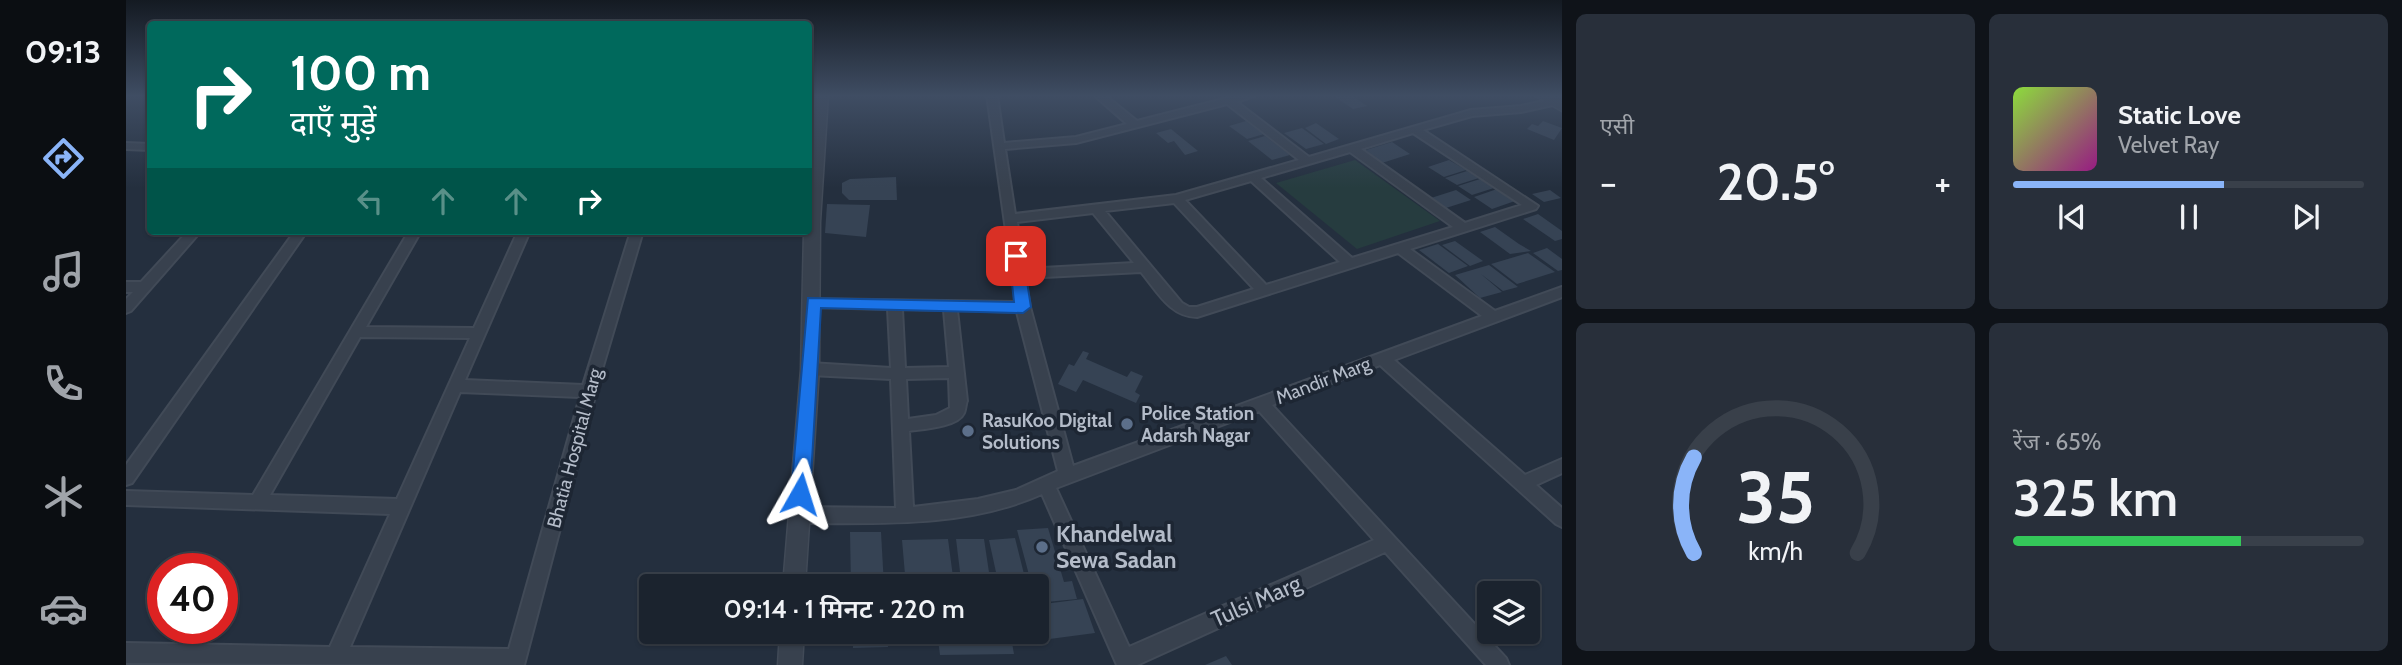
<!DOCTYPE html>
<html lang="hi">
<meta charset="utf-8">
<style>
:root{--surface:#1b232e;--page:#282f3a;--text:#f1f3f6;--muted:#a0a4aa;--line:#39404a;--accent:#8ab4f8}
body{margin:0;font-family:Cabin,"Noto Sans Devanagari",sans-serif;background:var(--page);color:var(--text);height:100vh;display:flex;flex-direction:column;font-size:26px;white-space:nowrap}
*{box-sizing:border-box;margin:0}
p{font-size:23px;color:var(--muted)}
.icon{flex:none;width:38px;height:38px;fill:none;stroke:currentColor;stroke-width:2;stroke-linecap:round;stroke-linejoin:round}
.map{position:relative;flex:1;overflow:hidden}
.panel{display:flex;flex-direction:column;gap:14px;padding:14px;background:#0f1319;width:840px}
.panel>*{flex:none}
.hud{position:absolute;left:21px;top:21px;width:665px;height:214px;border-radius:7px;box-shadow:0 2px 5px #0004,0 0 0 2px var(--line);background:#00695c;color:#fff;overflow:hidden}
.buttons{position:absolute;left:1351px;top:581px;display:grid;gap:14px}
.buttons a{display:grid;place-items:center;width:63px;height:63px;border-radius:7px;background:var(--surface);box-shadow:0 2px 5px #0004,0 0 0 2px var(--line);font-size:35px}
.speed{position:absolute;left:21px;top:553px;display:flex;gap:14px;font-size:35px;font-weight:700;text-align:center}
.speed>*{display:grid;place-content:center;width:91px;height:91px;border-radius:50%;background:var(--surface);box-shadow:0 2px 5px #0004,0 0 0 2px var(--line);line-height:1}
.speed .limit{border:10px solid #d22;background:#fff;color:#111}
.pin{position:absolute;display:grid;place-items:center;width:60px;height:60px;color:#fff;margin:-30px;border-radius:14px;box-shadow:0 4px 10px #0006}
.me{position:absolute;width:77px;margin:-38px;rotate:6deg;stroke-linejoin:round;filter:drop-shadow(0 0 5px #0008)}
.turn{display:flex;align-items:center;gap:24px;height:147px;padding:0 28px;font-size:32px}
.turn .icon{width:91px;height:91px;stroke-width:2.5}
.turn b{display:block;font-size:49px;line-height:60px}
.lanes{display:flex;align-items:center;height:66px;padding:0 28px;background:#0003;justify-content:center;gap:35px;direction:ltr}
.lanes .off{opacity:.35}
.big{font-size:52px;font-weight:600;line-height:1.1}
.panel .card{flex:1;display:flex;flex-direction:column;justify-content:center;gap:10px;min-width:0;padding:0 24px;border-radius:10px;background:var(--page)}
.panel .dial{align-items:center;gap:0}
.dial svg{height:182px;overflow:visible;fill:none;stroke:var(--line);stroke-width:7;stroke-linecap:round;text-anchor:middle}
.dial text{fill:var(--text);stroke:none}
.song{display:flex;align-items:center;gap:21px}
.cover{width:84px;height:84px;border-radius:10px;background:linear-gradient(135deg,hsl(90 70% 55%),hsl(310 70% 35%))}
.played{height:7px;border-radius:4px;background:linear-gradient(90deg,var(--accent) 60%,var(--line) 60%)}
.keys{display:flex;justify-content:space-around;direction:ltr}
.heat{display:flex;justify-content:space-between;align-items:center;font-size:38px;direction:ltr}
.charge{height:10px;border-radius:5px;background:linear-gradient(90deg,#34c759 65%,var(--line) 0)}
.panel .tiles{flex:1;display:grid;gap:14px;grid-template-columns:repeat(2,1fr)}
.trip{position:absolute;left:513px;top:574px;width:410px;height:70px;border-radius:7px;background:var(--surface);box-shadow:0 2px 5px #0004,0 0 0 2px var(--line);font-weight:600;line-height:70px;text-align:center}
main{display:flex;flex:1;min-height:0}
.tab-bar{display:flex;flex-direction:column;width:126px;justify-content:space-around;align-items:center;background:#0b0e12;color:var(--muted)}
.tab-bar .icon{width:49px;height:49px}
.tab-bar .active{color:var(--accent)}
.tab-bar b{font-size:32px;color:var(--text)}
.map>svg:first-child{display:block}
.green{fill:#263c3f}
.building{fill:#364354}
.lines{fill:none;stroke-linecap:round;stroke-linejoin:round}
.minor-casing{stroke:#414a57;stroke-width:4}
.tertiary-casing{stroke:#414a57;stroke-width:3}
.minor{fill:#38414e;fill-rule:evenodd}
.tertiary{fill:#38414e;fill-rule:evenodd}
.route{fill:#1a73e8;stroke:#114b97;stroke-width:2}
.service-dot{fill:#5c6f8a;stroke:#1d2633;stroke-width:2.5}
.labels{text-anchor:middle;stroke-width:7;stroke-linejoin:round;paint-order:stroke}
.street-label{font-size:19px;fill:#b4bcc9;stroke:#1d2633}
.poi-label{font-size:19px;font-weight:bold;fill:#b4bcc9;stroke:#1d2633;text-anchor:start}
.near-poi-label{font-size:23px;font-weight:bold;fill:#b4bcc9;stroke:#1d2633;text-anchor:start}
.near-street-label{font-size:23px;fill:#b4bcc9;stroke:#1d2633}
</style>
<main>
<nav class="tab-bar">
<b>09:13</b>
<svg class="icon active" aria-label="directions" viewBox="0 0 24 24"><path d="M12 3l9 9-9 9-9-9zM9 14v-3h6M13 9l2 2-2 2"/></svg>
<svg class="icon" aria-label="music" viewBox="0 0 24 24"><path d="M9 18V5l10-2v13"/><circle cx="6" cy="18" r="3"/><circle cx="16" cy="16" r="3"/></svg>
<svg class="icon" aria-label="phone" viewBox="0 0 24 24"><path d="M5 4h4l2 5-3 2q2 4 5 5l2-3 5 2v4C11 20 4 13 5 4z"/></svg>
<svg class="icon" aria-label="climate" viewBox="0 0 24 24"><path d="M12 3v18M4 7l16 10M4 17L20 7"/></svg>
<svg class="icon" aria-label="car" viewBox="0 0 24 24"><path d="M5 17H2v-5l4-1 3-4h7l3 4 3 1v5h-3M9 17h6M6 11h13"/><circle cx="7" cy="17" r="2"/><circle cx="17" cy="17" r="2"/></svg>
</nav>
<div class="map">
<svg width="1436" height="665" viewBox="0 0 1436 665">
<rect width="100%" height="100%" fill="#242f3e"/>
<polygon class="green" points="1229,160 1314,221 1231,249 1150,183"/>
<g class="building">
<polygon points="1206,95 1225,95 1241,106 1227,109"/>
<polygon points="1120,121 1138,134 1121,139 1103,126"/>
<polygon points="1417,121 1436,128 1428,140 1401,129 1406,124 1412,126"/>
<polygon points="1190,123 1213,139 1200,144 1179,128"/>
<polygon points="1176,128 1198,144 1180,149 1158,133"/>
<polygon points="1045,129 1072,151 1059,155 1048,141 1042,143 1030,133"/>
<polygon points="1139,136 1164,155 1146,160 1122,141"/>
<polygon points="1266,142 1284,154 1256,163 1240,150"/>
<polygon points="1323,160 1340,170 1318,177 1302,167"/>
<polygon points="1341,171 1353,178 1331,185 1319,178"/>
<polygon points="770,177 771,200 723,200 716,193 716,183 724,179"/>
<polygon points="1354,179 1368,188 1346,195 1332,186"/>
<polygon points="1371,189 1389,201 1366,209 1348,197"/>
<polygon points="1330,190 1345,200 1320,208 1305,198"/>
<polygon points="1424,190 1435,198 1418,202 1406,194"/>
<polygon points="701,204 744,205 740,237 699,233"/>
<polygon points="1412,214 1436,231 1436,239 1429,241 1397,219"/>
<polygon points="1369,227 1393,244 1405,251 1384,254 1354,232"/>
<polygon points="1329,241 1357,261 1344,266 1316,245"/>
<polygon points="1312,244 1342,266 1323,273 1293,250"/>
<polygon points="1421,248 1436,259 1436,270 1432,271 1407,253"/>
<polygon points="1402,253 1429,272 1391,284 1365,264"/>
<polygon points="1363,265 1392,287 1377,291 1355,274 1376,292 1354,298 1329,275"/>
<polygon points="957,351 963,353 960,359 1001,377 1005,371 1017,376 1009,392 1014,395 1010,403 957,380 950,392 932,384 943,364 948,366"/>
<polygon points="922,528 938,582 946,581 951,599 910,603 910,586 906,586 891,530"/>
<polygon points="724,532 755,532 758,586 725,586"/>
<polygon points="889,538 901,586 873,586 863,540"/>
<polygon points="822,539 827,577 830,577 831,586 780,586 776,540"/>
<polygon points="830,539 858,539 864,579 835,580"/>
<polygon points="867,580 868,586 835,586 834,582"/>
<polygon points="957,599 969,633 901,642 898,632 910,632 910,605"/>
<polygon points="727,632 761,632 762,647 727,648"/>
<polygon points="811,632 884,632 888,654 814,655"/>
<polygon points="1100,656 1106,665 1079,665"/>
</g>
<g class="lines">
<g class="minor-casing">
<g id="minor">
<path d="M861,95H871L878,143L950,137L1001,124L968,95H979L1011,121L1113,95H1130L1111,102L1183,157L1345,110L1395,106L1436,97V103L1395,112L1346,116L1297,130L1412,206L1410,209L1284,249L1369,311L1436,287V297L1268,360L1399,475L1436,459V473L1410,485L1436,508V527L1430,524L1254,365L1146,405L1380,658L1383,665H1360L1259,552L1011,665H991L916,494C840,528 753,523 672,523L666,520L664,515L666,510L672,507L770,508L765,379L684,375L679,373L677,369L679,365L684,363L765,368L762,309L687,307L682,305L680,302L682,299L890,302ZM1101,104L1173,160L1050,195L889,214L879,149L950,143ZM1287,133L1396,205L1339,223L1235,149ZM1224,152L1327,227L1226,258L1135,178ZM1125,181L1214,262L1140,285L1059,200ZM1048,203L1128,289L1071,307H1063L1056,303L979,211ZM967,213L1008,263L898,269L891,222ZM1272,253L1356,316L947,466L904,307L899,278L1015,272C1031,291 1044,317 1071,317ZM776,309L818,310L823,367L779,368ZM831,310L891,312L932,471L890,490L852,499L787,507L783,431C797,429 832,427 838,413C839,412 840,402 841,401ZM823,378L824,408L810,415L782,419L780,379ZM1133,411L1248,540L1003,647L930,488Z"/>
<polygon points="0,143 24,144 24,150 0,149"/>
<polygon points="62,231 75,231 5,311 0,313 0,299 7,292 0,292 0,282 15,282"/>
<polygon points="169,231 181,231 6,483 0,485 0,465"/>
<path d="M283,231H295L240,327L348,328L392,231H404L339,380L457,385L505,231H517L475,373L398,665L0,663V643L204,647L264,514L0,505V491L127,495ZM234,337L344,338L271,499L144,495ZM334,392L454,397L383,649L224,647Z"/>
</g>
</g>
<g class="tertiary-casing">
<g id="tertiary">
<polygon points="690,95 702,95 694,222 693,369 679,586 657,586 675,369 678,231 682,231 682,175"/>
<polygon points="1408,95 1424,95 1436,102 1436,111"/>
<polygon points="654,632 678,632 676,665 652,665"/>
</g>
</g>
<use href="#minor" class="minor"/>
<use href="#tertiary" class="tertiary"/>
</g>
<linearGradient id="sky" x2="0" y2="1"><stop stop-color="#141a22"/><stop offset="0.51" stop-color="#3f4d63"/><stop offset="1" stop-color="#3f4d63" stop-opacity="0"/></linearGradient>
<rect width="1436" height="188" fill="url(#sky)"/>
<polygon class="route" points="890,251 897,256 905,307 897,313 695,308 684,494 681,500 674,503 668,500 665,494 682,298 888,302 883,256"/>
<g class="service-dot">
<circle cx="1001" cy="424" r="7"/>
<circle cx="842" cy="431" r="7"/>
<circle cx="916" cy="547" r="7"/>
</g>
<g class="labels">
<g class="street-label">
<text transform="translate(1197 380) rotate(-21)" y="7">Mandir Marg</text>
<text transform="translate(448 448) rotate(-75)" y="7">Bhatia Hospital Marg</text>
</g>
<g class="poi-label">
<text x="1015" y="420">Police Station<tspan x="1015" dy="22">Adarsh Nagar</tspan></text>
<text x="856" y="427">RasuKoo Digital<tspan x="856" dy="22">Solutions</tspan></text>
</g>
<g class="near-poi-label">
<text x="930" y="542">Khandelwal<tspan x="930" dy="26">Sewa Sadan</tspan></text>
</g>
<g class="near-street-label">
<text transform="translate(1130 601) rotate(-24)" y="8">Tulsi Marg</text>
</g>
</g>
</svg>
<div class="buttons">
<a><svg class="icon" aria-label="layers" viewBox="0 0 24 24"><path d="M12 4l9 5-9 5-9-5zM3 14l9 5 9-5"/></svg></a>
</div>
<div class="speed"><div class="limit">40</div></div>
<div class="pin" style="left:890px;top:256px;background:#d93025"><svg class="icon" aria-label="arrive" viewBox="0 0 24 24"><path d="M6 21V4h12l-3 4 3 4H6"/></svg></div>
<svg class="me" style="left:674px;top:494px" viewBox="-20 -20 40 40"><path d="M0-17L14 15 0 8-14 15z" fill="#1a73e8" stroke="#fff" stroke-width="4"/></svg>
<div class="trip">09:14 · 1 मिनट · 220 m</div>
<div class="hud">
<div class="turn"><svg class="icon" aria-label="right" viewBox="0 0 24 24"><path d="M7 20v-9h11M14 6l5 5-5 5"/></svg><div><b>100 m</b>दाएँ मुड़ें</div></div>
<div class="lanes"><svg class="icon off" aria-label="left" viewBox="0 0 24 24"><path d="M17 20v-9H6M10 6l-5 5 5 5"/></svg><svg class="icon off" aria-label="ahead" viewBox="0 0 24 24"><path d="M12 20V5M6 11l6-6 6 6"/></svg><svg class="icon off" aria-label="ahead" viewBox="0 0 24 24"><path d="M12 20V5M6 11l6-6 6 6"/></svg><svg class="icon" aria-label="right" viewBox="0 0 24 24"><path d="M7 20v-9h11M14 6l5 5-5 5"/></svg></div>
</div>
</div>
<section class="panel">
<div class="tiles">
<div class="card"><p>एसी</p>
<div class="heat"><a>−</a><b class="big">20.5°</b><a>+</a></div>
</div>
<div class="card">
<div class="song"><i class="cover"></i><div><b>Static Love</b><p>Velvet Ray</p></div></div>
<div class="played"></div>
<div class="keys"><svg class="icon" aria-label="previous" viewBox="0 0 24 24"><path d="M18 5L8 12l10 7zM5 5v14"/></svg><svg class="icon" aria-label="pause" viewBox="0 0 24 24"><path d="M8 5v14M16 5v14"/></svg><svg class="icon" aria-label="next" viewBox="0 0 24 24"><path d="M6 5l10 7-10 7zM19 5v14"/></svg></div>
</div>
<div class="card dial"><svg viewBox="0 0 100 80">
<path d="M14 69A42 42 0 1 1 86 69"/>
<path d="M14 69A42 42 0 0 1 14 27" stroke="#8ab4f8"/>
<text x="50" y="56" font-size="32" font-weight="700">35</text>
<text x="50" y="72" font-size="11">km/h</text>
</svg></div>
<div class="card"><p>रेंज · 65%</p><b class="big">325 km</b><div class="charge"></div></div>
</div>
</section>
</main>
